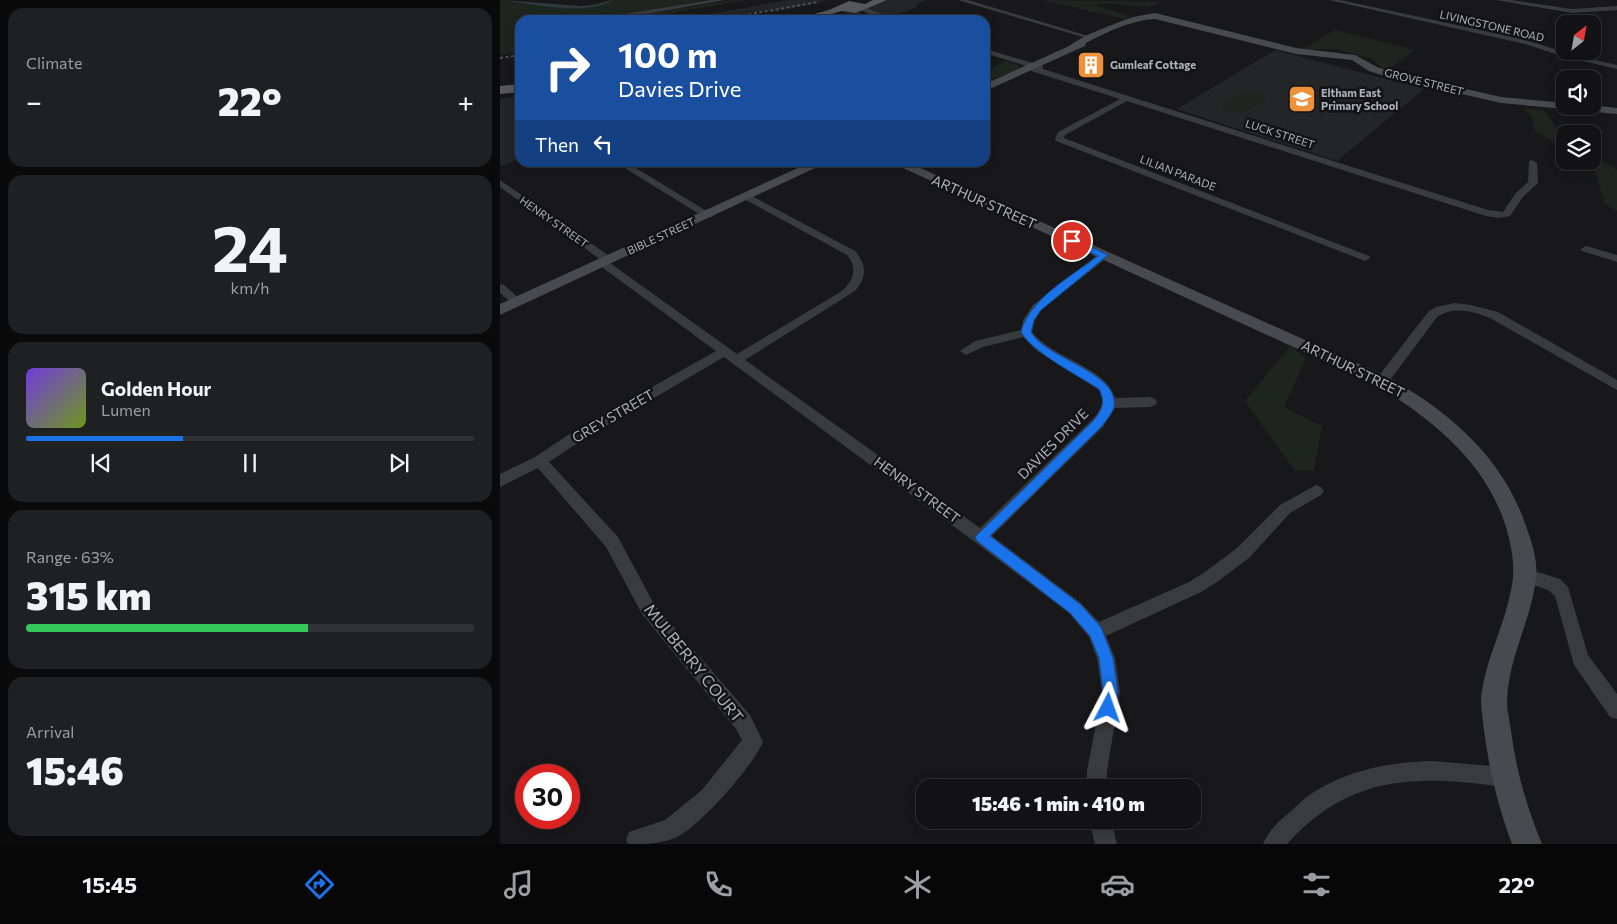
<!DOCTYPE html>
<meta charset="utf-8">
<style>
:root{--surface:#121214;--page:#1f2022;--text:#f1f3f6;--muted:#9c9ea0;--line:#313234;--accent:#1a73e8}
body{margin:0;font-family:Commissioner,sans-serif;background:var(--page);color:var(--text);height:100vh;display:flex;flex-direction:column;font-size:19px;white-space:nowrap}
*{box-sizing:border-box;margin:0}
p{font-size:16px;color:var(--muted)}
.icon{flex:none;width:28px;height:28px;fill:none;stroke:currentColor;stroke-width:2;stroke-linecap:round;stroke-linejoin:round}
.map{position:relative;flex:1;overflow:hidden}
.side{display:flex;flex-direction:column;gap:8px;padding:8px;background:#0a0a0b;width:500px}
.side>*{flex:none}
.banner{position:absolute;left:15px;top:15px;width:475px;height:152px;border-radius:15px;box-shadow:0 2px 12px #0003,0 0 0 1px var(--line);background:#1a4fa0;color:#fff;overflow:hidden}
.needle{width:32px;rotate:31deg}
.controls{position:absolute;left:1056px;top:15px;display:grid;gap:10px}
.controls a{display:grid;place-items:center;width:45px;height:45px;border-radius:10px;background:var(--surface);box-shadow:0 2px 12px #0003,0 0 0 1px var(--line);font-size:25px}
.speed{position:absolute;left:15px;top:764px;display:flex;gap:10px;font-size:25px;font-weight:700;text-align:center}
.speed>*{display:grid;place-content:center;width:65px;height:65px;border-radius:50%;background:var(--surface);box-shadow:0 2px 12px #0003,0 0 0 1px var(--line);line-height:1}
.speed .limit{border:8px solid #d22;background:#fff;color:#111}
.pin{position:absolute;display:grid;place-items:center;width:42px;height:42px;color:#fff;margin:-21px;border:2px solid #fff;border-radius:50%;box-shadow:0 1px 5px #0007}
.me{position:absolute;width:55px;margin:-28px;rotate:4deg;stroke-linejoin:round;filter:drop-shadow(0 0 4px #0008)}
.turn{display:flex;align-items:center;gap:18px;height:105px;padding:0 20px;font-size:22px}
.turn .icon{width:65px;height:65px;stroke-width:2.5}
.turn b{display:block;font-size:35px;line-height:42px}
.then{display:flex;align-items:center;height:48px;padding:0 20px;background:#0003;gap:10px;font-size:19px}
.big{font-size:38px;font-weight:800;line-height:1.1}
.side .card{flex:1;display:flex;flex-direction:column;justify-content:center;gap:8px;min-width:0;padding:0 18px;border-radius:15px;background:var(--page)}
.side .dial{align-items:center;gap:0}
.dial b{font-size:65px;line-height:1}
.song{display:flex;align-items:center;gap:15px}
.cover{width:60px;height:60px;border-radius:8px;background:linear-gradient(135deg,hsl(260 70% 55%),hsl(80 70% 35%))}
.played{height:5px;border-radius:2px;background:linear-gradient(90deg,var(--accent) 35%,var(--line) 35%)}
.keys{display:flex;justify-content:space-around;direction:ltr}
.heat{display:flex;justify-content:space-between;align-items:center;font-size:28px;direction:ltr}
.charge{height:8px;border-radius:4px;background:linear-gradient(90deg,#34c759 63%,var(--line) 0)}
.trip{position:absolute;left:416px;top:779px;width:285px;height:50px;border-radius:15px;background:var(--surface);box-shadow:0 2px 12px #0003,0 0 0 1px var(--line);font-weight:800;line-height:50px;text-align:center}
.dock{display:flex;height:80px;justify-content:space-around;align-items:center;background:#070708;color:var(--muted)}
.dock .icon{width:35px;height:35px}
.dock .on{color:var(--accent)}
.dock b{font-size:22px;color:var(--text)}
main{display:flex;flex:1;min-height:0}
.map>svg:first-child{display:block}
.built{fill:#242527}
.green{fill:#1e251e}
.water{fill:#2e3a3e}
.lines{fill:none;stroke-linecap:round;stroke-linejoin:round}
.street{fill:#393b3f;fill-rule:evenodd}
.secondary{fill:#474b4f;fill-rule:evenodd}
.primary{fill:#55595e;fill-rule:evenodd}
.rail{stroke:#4c5054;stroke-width:2;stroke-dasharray:3 2.5;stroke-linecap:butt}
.route{fill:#1a73e8;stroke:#114b97}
.labels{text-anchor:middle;stroke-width:5;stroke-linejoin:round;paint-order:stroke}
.far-street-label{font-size:11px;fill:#abb2ba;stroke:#131315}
.far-poi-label{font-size:11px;font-weight:bold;fill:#abb2ba;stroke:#131315;text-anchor:start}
.street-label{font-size:14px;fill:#abb2ba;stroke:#131315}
.near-street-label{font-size:16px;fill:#abb2ba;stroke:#131315}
</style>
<main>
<section class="side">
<div class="card"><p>Climate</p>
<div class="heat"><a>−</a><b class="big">22°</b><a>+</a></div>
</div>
<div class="card dial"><b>24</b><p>km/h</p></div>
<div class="card">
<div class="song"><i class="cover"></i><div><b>Golden Hour</b><p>Lumen</p></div></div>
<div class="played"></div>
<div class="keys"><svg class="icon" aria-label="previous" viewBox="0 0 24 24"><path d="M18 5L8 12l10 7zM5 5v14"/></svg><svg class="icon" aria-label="pause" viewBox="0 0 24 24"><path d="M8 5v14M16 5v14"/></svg><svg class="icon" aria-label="next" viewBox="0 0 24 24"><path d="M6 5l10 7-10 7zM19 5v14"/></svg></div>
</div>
<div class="card"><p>Range · 63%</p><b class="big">315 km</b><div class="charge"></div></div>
<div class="card"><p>Arrival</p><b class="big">15:46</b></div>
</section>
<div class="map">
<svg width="1117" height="844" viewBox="0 0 1117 844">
<rect width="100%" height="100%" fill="#18181a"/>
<g class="built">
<polygon points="290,0 328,0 272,13 267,10 212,20 174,20"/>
<polygon points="387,0 426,0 415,5 418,7 389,17 368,11 367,7"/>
<polygon points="356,12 385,20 324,20 342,14"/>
<polygon points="775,50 924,89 837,161 677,109"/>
<polygon points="20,96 20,159 0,166 0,99"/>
</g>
<g class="green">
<polygon points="0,0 62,6 94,6 111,0 208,0 152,10 152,11 117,15 107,13 66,20 20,20 20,52 0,55"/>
<polygon points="232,0 245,0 173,13 176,17 195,12 199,16 221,12 198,16 194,13 174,18 170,14 139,20 111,20"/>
<polygon points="541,0 662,2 649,7 601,3 595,6 631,16 624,19"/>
<polygon points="835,30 915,50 886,71 872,59 835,49 803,49"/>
<polygon points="506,61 522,67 489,81 485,80 485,71"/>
<path d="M741,91H753L767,96V99C752,109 738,119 720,106Z"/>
<polygon points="1025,109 1043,110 1065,138 1065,149 1035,131 1032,118"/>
<polygon points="1093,155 1117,170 1117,211 1105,204 1094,169 1085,161 1092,161"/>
<polygon points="790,346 806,358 784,407 822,426 814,470 795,471 745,401"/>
</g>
<path class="water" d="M1,0L79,6L92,5L114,0C81,17 37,4 1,0Z"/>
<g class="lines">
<g class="street">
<polygon points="211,0 225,0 124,18 59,20 62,18 124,14"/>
<polygon points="458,0 468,0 595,38 590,39"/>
<polygon points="829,0 840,0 1027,40 1069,54 1117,65 1117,69 1065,57 1025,44"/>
<polygon points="996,0 1011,0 1072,9 1117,6 1117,10 1072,13"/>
<path d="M362,6L393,19L394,20C381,20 371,16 360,9Z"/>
<polygon points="485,49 543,66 543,69 988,210 1003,212 1016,193 1028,182 1029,161 1032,160 1037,163 1038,183 1023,197 1010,216 999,218 986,216 627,101 565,135 564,138 869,256 870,258 865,261 556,141 555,139 558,132 620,99 531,71 529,67 485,53"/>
<polygon points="115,162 126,162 213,215 212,217 204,217"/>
<path d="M0,180L112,258L113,260L110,263L237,354L342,291C354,280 358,268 347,255L244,199V195H250L355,251C367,265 367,277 355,291L245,360L480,528L593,419C601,410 605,402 599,390L536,350L523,337L483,347L466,355L460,351L475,341L521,330L523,320L533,305L600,253H608L609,255L608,257L541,310L535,320L532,332C552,358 607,367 615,398L650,397L655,399L657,402L655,405L650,407L615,408L603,427L492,536L581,603L599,622L689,582L705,572L737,548L780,505L816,485L821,487L824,491L821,495L790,513L749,558L717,582L701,592L606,636L615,658L620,692L607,771V788H587V771L602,692L597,658L589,637L569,613L475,542L224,357L84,439L49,462L118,537L154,604L250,715L263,742C252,767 202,824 177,837C162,844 145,844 128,844L126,840L129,832L165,820L202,790L242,740L236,729L142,614L106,547L38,468L0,487V474L35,457L74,431L216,351L99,265L98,263L101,260L0,187Z"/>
<polygon points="1086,246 1117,255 1117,262 1082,251 1081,249"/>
<polygon points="0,284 4,285 21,300 23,302 21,304 13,304 0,293"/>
<path d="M955,303L971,305L998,312L1117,380V390L990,318C972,311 954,306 937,317L887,384H877L876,381L877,378L929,311L936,307Z"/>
<polygon points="1025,568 1060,579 1068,587 1088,655 1117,694 1117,719 1110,717 1074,665 1055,596 1048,590 1019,580 1017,575 1019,570"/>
<path d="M932,761L1004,767L1011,770L1014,777L1011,784L1004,787C917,775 850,774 787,844H763C769,830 779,821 790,812C797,806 803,799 811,794C847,770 890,762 932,761Z"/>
<polygon points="589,820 611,820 617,844 595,844"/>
</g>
<g class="secondary">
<path d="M655,13L796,48L855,55L877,67L895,73L1001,97L1065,103V106L1092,105L1117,108V114L1001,103L888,77L869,71L852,60L796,54L655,19C631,20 607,32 586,43L585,46L485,91V84L567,47L585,36L609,26L633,17Z"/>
<polygon points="311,162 328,162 0,315 0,304"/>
<path d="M390,162H407L888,377C951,413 1004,458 1027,529C1032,543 1038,561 1036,577C1032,619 1008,658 1007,701C1007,711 1010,722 1011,731C1016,770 1027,808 1042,844H1012C998,807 989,769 984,730C983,720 981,710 981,700C984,662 1004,628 1011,590C1016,569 1012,548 1006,527C986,462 932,419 876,385Z"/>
</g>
<g class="primary">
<polygon points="373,0 387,0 356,13 341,11 313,20 297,20 299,18 329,10 349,1 365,4"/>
<polygon points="20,84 20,92 0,94 0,86"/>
</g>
<g class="rail">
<polyline points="216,20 318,2"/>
<polyline points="0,58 20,55"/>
</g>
</g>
<path class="route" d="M569,239H575L608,255L541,310L534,320L531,332C546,359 619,372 614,406C613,413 606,420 602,426L490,536L580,604L601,627L613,658L618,692L613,714L608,716L602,714L600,708L603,692L599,658L590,636L570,613L477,541L475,537L594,420C602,409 606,403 599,389C579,376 532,352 521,332C529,299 572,276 598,256L569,243Z"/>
<defs>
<g id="building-square" transform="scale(1.4375)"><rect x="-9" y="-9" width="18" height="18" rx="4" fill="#ef913b" stroke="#131315"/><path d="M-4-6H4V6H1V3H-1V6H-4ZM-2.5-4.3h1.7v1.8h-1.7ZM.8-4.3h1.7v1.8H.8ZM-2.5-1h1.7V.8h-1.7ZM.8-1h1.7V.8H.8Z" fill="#fff"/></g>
<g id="school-square" transform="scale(1.4375)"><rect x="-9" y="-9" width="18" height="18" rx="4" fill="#ef913b" stroke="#131315"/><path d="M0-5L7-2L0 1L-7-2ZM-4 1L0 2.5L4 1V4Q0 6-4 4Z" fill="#fff"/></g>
</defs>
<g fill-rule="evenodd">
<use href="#building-square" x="591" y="65"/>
<use href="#school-square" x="802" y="99"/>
</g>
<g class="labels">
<g class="far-street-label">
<text transform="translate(992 26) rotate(13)" y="4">LIVINGSTONE ROAD</text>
<text transform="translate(924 82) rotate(14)" y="4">GROVE STREET</text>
<text transform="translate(780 134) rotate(18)" y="4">LUCK STREET</text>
<text transform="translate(678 173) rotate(21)" y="4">LILIAN PARADE</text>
<text transform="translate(54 222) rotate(35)" y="4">HENRY STREET</text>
<text transform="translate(161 236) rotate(-25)" y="4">BIBLE STREET</text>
</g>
<g class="far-poi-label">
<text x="610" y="69">Gumleaf Cottage</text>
<text x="821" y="97">Eltham East<tspan x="821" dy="13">Primary School</tspan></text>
</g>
<g class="street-label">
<text transform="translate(484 202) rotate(24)" y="5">ARTHUR STREET</text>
<text transform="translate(853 369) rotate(26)" y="5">ARTHUR STREET</text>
<text transform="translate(113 416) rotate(-30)" y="5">GREY STREET</text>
<text transform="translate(553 444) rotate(-45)" y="5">DAVIES DRIVE</text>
<text transform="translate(417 490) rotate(36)" y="5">HENRY STREET</text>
</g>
<g class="near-street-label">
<text transform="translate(194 663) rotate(51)" y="6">MULBERRY COURT</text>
</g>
</g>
</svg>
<div class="controls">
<a><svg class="needle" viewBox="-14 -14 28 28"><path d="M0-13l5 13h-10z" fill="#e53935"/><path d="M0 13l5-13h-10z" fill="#9c9ea0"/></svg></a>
<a><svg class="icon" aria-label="sound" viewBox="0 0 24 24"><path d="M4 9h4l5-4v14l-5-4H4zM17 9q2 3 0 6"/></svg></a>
<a><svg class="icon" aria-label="layers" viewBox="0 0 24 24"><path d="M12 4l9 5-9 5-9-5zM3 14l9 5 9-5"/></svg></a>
</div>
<div class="speed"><div class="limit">30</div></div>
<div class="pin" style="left:572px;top:241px;background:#d93025"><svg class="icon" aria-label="arrive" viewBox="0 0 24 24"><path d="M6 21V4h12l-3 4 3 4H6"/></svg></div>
<svg class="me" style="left:608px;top:708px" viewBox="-20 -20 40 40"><path d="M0-17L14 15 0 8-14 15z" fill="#1a73e8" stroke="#fff" stroke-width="4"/></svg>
<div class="trip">15:46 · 1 min · 410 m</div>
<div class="banner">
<div class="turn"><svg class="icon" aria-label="right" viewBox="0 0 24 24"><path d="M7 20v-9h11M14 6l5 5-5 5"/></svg><div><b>100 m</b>Davies Drive</div></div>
<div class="then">Then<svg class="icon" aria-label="left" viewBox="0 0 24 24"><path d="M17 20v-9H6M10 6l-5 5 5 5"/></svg></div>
</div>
</div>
</main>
<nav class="dock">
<b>15:45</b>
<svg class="icon on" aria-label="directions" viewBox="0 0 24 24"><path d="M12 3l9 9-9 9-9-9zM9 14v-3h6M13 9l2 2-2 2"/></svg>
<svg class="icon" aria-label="music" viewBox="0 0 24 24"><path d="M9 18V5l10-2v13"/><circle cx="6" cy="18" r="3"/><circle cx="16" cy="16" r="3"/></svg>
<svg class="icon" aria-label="phone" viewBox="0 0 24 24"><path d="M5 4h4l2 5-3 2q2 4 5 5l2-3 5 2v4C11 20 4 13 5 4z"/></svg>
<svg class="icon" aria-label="climate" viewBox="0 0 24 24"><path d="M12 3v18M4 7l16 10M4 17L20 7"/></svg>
<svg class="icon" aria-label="car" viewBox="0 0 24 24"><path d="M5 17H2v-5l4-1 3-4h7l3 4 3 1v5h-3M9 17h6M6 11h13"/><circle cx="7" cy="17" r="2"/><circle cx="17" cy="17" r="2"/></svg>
<svg class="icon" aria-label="filters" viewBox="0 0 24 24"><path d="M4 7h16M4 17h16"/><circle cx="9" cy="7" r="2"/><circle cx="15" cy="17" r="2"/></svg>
<b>22°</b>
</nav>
